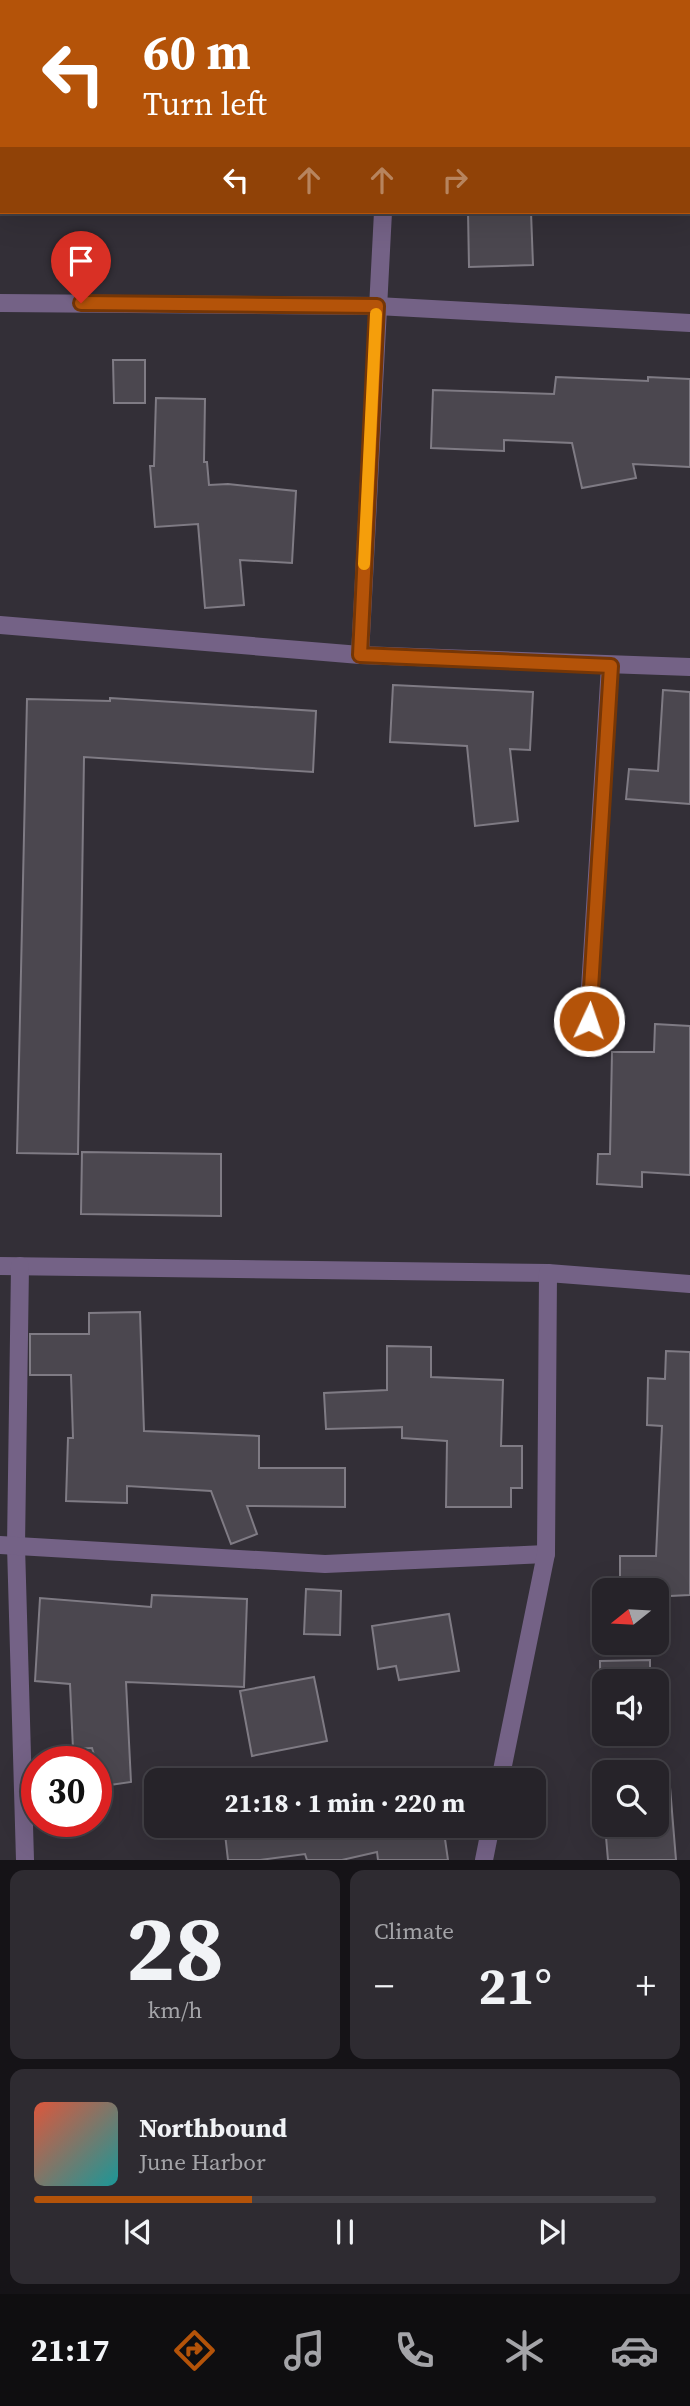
<!DOCTYPE html>
<meta charset="utf-8">
<style>
:root{--surface:#262329;--page:#2e2b31;--text:#f1f3f6;--muted:#a4a4a8;--line:#424046;--accent:#b45309}
body{margin:0;font-family:"Source Serif 4",serif;background:var(--page);color:var(--text);height:100vh;display:flex;flex-direction:column;font-size:26px;white-space:nowrap}
*{box-sizing:border-box;margin:0}
p{font-size:23px;color:var(--muted)}
.icon{flex:none;width:38px;height:38px;fill:none;stroke:currentColor;stroke-width:2;stroke-linecap:round;stroke-linejoin:round}
.map{position:relative;height:1860px;overflow:hidden}
.details{display:flex;flex-direction:column;gap:10px;padding:10px;background:#151317;flex:1}
.details>*{flex:none}
.banner{position:absolute;left:0px;top:0px;width:691px;height:214px;box-shadow:0 7px 28px #0002,0 0 0 2px var(--line);background:#b45309;color:#fff;overflow:hidden}
.needle{width:46px;rotate:252deg}
.tools{position:absolute;left:592px;top:1578px;display:grid;gap:14px}
.tools a{display:grid;place-items:center;width:77px;height:77px;border-radius:14px;background:var(--surface);box-shadow:0 7px 28px #0002,0 0 0 2px var(--line);font-size:35px}
.speed{position:absolute;left:21px;top:1746px;display:flex;gap:14px;font-size:35px;font-weight:700;text-align:center}
.speed>*{display:grid;place-content:center;width:91px;height:91px;border-radius:50%;background:var(--surface);box-shadow:0 7px 28px #0002,0 0 0 2px var(--line);line-height:1}
.speed .limit{border:10px solid #d22;background:#fff;color:#111}
.pin{position:absolute;display:grid;place-items:center;width:60px;height:60px;color:#fff;margin:-72px -30px;border-radius:50% 50% 50% 0;rotate:-45deg;box-shadow:0 0 7px #0007}
.pin .icon{rotate:45deg}
.me{position:absolute;width:77px;margin:-38px;rotate:3deg;stroke-linejoin:round;filter:drop-shadow(0 0 5px #0008)}
.turn{display:flex;align-items:center;gap:24px;height:147px;padding:0 28px;font-size:32px}
.turn .icon{width:91px;height:91px;stroke-width:2.5}
.turn b{display:block;font-size:49px;line-height:60px}
.lanes{display:flex;align-items:center;height:66px;padding:0 28px;background:#0003;justify-content:center;gap:35px;direction:ltr}
.lanes .off{opacity:.35}
.big{font-size:52px;font-weight:700;line-height:1.1}
.details .card{flex:1;display:flex;flex-direction:column;justify-content:center;gap:10px;min-width:0;padding:0 24px;border-radius:14px;background:var(--page)}
.details .dial{align-items:center;gap:0}
.dial b{font-size:91px;line-height:1}
.song{display:flex;align-items:center;gap:21px}
.cover{width:84px;height:84px;border-radius:10px;background:linear-gradient(135deg,hsl(10 70% 55%),hsl(180 70% 35%))}
.played{height:7px;border-radius:4px;background:linear-gradient(90deg,var(--accent) 35%,var(--line) 35%)}
.keys{display:flex;justify-content:space-around;direction:ltr}
.heat{display:flex;justify-content:space-between;align-items:center;font-size:38px;direction:ltr}
.details .tiles{flex:1;display:grid;gap:10px;grid-template-columns:1fr 1fr}
.card:last-child{grid-column:span 2}
.trip{position:absolute;left:144px;top:1768px;width:402px;height:70px;border-radius:14px;background:var(--surface);box-shadow:0 7px 28px #0002,0 0 0 2px var(--line);font-weight:700;line-height:70px;text-align:center}
.dock{display:flex;height:112px;justify-content:space-around;align-items:center;background:#0f0e10;color:var(--muted)}
.dock .icon{width:49px;height:49px}
.dock .active{color:var(--accent)}
.dock b{font-size:32px;color:var(--text)}
.map>svg:first-child{display:block}
.building{fill:#4b474f;stroke:#7f7b84;stroke-width:2}
.lines{fill:none;stroke-linecap:round;stroke-linejoin:round}
.minor{stroke:#746286;stroke-width:18}
.route-casing{stroke:#753606;stroke-width:18}
.route{stroke:#b45309;stroke-width:12}
.slow{stroke:#f59e0b;stroke-width:12}
</style>
<div class="map">
<svg width="690" height="1860" viewBox="0 0 690 1860">
<rect width="100%" height="100%" fill="#332f37"/>
<g class="building">
<polygon points="468,212 531,212 533,265 469,267"/>
<polygon points="113,360 145,360 145,403 114,403"/>
<polygon points="556,377 648,381 648,377 690,379 690,467 633,464 636,478 582,488 572,443 504,440 504,451 431,448 433,390 554,394"/>
<polygon points="156,398 205,399 204,462 207,462 209,485 228,484 296,491 292,563 240,560 244,605 205,608 198,524 155,527 150,466 154,466"/>
<polygon points="393,685 533,692 530,750 510,749 518,821 475,826 467,746 390,742"/>
<polygon points="663,690 690,692 690,804 626,799 629,769 658,771"/>
<polygon points="110,698 316,711 313,772 84,757 78,1154 17,1153 27,699 110,701"/>
<polygon points="655,1024 690,1026 690,1175 642,1172 642,1187 597,1184 598,1154 610,1154 612,1052 654,1052"/>
<polygon points="82,1152 221,1154 221,1216 81,1214"/>
<polygon points="140,1312 144,1431 259,1436 259,1468 345,1468 345,1507 247,1506 257,1534 231,1544 211,1491 127,1486 127,1503 66,1501 68,1438 73,1438 71,1375 30,1375 30,1334 89,1334 89,1313"/>
<polygon points="387,1346 431,1347 431,1377 503,1380 501,1446 522,1446 522,1488 511,1488 511,1507 446,1507 447,1441 402,1438 402,1427 326,1429 324,1393 387,1390"/>
<polygon points="666,1351 690,1352 690,1595 670,1596 668,1600 669,1644 628,1645 656,1643 656,1591 620,1591 620,1556 656,1556 662,1426 647,1425 648,1378 665,1379"/>
<polygon points="306,1589 341,1591 340,1635 304,1634"/>
<polygon points="152,1595 247,1599 244,1687 126,1682 131,1782 96,1787 96,1762 92,1748 73,1749 70,1684 35,1681 40,1598 151,1607"/>
<polygon points="449,1614 459,1671 399,1680 396,1666 378,1669 372,1626"/>
<polygon points="650,1660 650,1682 604,1682 604,1734 650,1735 601,1736 600,1661"/>
<polygon points="314,1677 327,1741 252,1756 240,1691"/>
<polygon points="670,1787 676,1860 608,1860 605,1825 656,1825 656,1788"/>
<polygon points="224,1825 443,1825 448,1860 378,1860 377,1852 342,1860 307,1860 305,1854 260,1860 228,1860"/>
</g>
<g class="lines">
<g class="minor">
<polyline points="521,0 576,2"/>
<polyline points="398,2 398,0"/>
<polyline points="0,303 377,306 690,323"/>
<polyline points="0,625 360,655 690,667"/>
<polyline points="360,655 383,212"/>
<polyline points="588,1021 610,666"/>
<polyline points="0,1266 548,1273"/>
<polyline points="20,1266 16,1546 25,1860"/>
<polyline points="0,1545 325,1564 546,1554"/>
<polyline points="500,1780 546,1554 548,1273 690,1284"/>
<polyline points="484,1860 491,1825"/>
</g>
</g>
<g class="lines">
<g class="route-casing">
<polyline id="route" points="81,303 377,306 360,655 611,666 589,1021"/>
</g>
<use href="#route" class="route"/>
<polyline class="slow" points="364,564 376,314"/>
</g>
</svg>
<div class="tools">
<a><svg class="needle" viewBox="-14 -14 28 28"><path d="M0-13l5 13h-10z" fill="#e53935"/><path d="M0 13l5-13h-10z" fill="#a4a4a8"/></svg></a>
<a><svg class="icon" aria-label="sound" viewBox="0 0 24 24"><path d="M4 9h4l5-4v14l-5-4H4zM17 9q2 3 0 6"/></svg></a>
<a><svg class="icon" aria-label="search" viewBox="0 0 24 24"><circle cx="10" cy="10" r="6"/><path d="M15 15l6 6"/></svg></a>
</div>
<div class="speed"><div class="limit">30</div></div>
<div class="pin" style="left:81px;top:303px;background:#d93025"><svg class="icon" aria-label="arrive" viewBox="0 0 24 24"><path d="M6 21V4h12l-3 4 3 4H6"/></svg></div>
<svg class="me" style="left:589px;top:1021px" viewBox="-20 -20 40 40"><circle r="17" fill="#b45309" stroke="#fff" stroke-width="3"/><path d="M0-11L8 9 0 5-8 9z" fill="#fff"/></svg>
<div class="trip">21:18 · 1 min · 220 m</div>
<div class="banner">
<div class="turn"><svg class="icon" aria-label="left" viewBox="0 0 24 24"><path d="M17 20v-9H6M10 6l-5 5 5 5"/></svg><div><b>60 m</b>Turn left</div></div>
<div class="lanes"><svg class="icon" aria-label="left" viewBox="0 0 24 24"><path d="M17 20v-9H6M10 6l-5 5 5 5"/></svg><svg class="icon off" aria-label="ahead" viewBox="0 0 24 24"><path d="M12 20V5M6 11l6-6 6 6"/></svg><svg class="icon off" aria-label="ahead" viewBox="0 0 24 24"><path d="M12 20V5M6 11l6-6 6 6"/></svg><svg class="icon off" aria-label="right" viewBox="0 0 24 24"><path d="M7 20v-9h11M14 6l5 5-5 5"/></svg></div>
</div>
</div>
<section class="details">
<div class="tiles">
<div class="card dial"><b>28</b><p>km/h</p></div>
<div class="card"><p>Climate</p>
<div class="heat"><a>−</a><b class="big">21°</b><a>+</a></div>
</div>
<div class="card">
<div class="song"><i class="cover"></i><div><b>Northbound</b><p>June Harbor</p></div></div>
<div class="played"></div>
<div class="keys"><svg class="icon" aria-label="previous" viewBox="0 0 24 24"><path d="M18 5L8 12l10 7zM5 5v14"/></svg><svg class="icon" aria-label="pause" viewBox="0 0 24 24"><path d="M8 5v14M16 5v14"/></svg><svg class="icon" aria-label="next" viewBox="0 0 24 24"><path d="M6 5l10 7-10 7zM19 5v14"/></svg></div>
</div>
</div>
</section>
<nav class="dock">
<b>21:17</b>
<svg class="icon active" aria-label="directions" viewBox="0 0 24 24"><path d="M12 3l9 9-9 9-9-9zM9 14v-3h6M13 9l2 2-2 2"/></svg>
<svg class="icon" aria-label="music" viewBox="0 0 24 24"><path d="M9 18V5l10-2v13"/><circle cx="6" cy="18" r="3"/><circle cx="16" cy="16" r="3"/></svg>
<svg class="icon" aria-label="phone" viewBox="0 0 24 24"><path d="M5 4h4l2 5-3 2q2 4 5 5l2-3 5 2v4C11 20 4 13 5 4z"/></svg>
<svg class="icon" aria-label="climate" viewBox="0 0 24 24"><path d="M12 3v18M4 7l16 10M4 17L20 7"/></svg>
<svg class="icon" aria-label="car" viewBox="0 0 24 24"><path d="M5 17H2v-5l4-1 3-4h7l3 4 3 1v5h-3M9 17h6M6 11h13"/><circle cx="7" cy="17" r="2"/><circle cx="17" cy="17" r="2"/></svg>
</nav>
